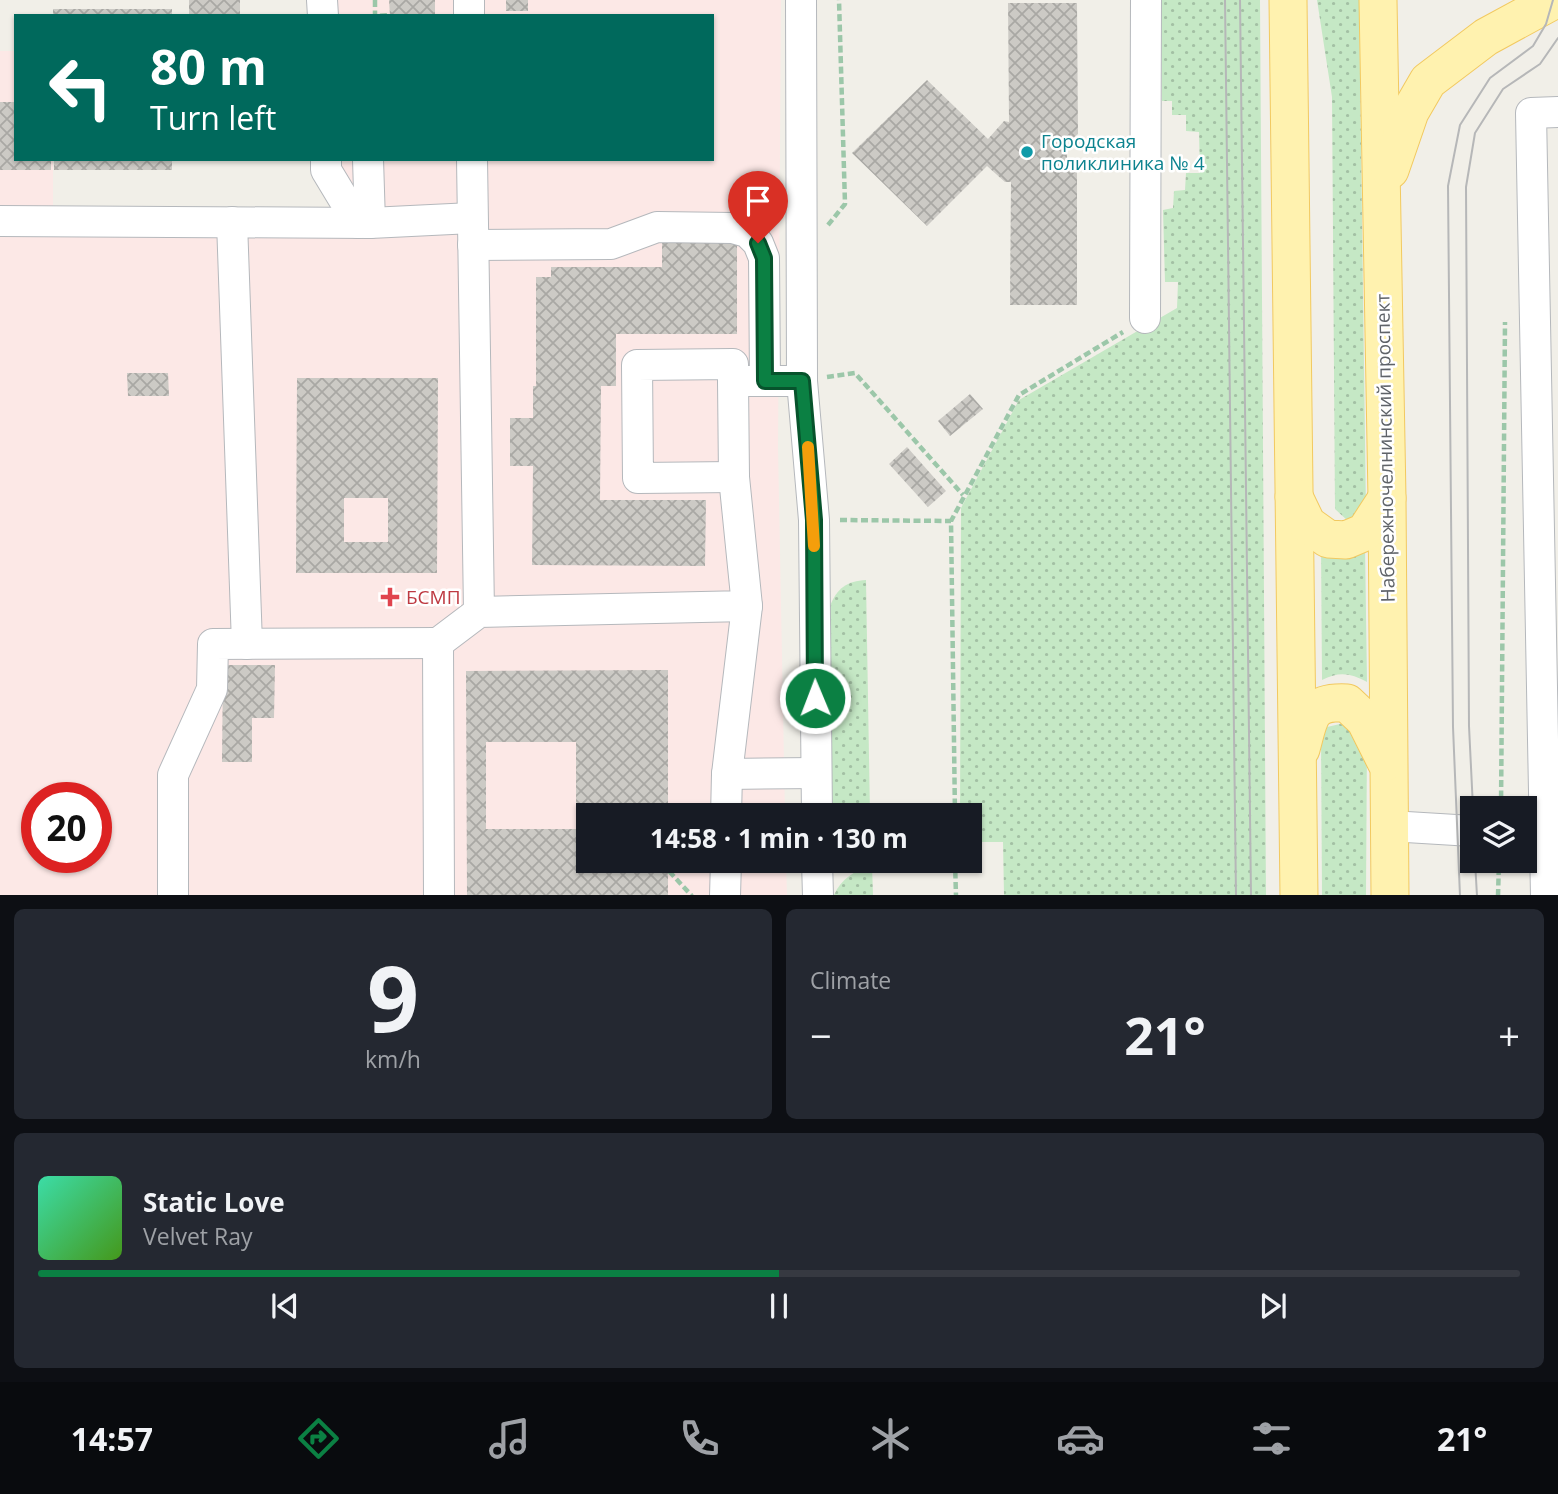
<!DOCTYPE html>
<meta charset="utf-8">
<style>
:root{--surface:#171b24;--page:#242831;--text:#f1f3f6;--muted:#9ea1a6;--line:#363941;--accent:#0b8043}
body{margin:0;font-family:"Open Sans",sans-serif;background:var(--page);color:var(--text);height:100vh;display:flex;flex-direction:column;font-size:26px;white-space:nowrap}
*{box-sizing:border-box;margin:0}
p{font-size:23px;color:var(--muted)}
.icon{flex:none;width:38px;height:38px;fill:none;stroke:currentColor;stroke-width:2;stroke-linecap:round;stroke-linejoin:round}
.map{position:relative;height:895px;overflow:hidden}
.sheet{display:flex;flex-direction:column;gap:14px;padding:14px;background:#0d0f14;flex:1}
.sheet>*{flex:none}
.hud{position:absolute;left:14px;top:14px;width:700px;height:147px;border-radius:0px;box-shadow:0 2px 5px #0004;background:#00695c;color:#fff;overflow:hidden}
.buttons{position:absolute;left:1460px;top:796px;display:grid;gap:14px}
.buttons a{display:grid;place-items:center;width:77px;height:77px;border-radius:0px;background:var(--surface);box-shadow:0 2px 5px #0004;font-size:35px}
.speed{position:absolute;left:21px;top:782px;display:flex;gap:14px;font-size:35px;font-weight:700;text-align:center}
.speed>*{display:grid;place-content:center;width:91px;height:91px;border-radius:50%;background:var(--surface);box-shadow:0 2px 5px #0004;line-height:1}
.speed .limit{border:10px solid #d22;background:#fff;color:#111}
.pin{position:absolute;display:grid;place-items:center;width:60px;height:60px;color:#fff;margin:-72px -30px;border-radius:50% 50% 50% 0;rotate:-45deg;box-shadow:0 0 7px #0007}
.pin .icon{rotate:45deg}
.me{position:absolute;width:77px;margin:-38px;rotate:359deg;stroke-linejoin:round;filter:drop-shadow(0 0 5px #0008)}
.turn{display:flex;align-items:center;gap:24px;height:147px;padding:0 21px;font-size:32px}
.turn .icon{width:91px;height:91px;stroke-width:2.5}
.turn b{display:block;font-size:49px;line-height:60px}
.big{font-size:52px;font-weight:700;line-height:1.1}
.sheet .card{flex:1;display:flex;flex-direction:column;justify-content:center;gap:10px;min-width:0;padding:0 24px;border-radius:10px;background:var(--page)}
.sheet .dial{align-items:center;gap:0}
.dial b{font-size:91px;line-height:1}
.song{display:flex;align-items:center;gap:21px}
.cover{width:84px;height:84px;border-radius:10px;background:linear-gradient(135deg,hsl(160 70% 55%),hsl(100 70% 35%))}
.played{height:7px;border-radius:4px;background:linear-gradient(90deg,var(--accent) 50%,var(--line) 50%)}
.keys{display:flex;justify-content:space-around;direction:ltr}
.heat{display:flex;justify-content:space-between;align-items:center;font-size:38px;direction:ltr}
.sheet .tiles{flex:1;display:grid;gap:14px;grid-template-columns:1fr 1fr}
.card:last-child{grid-column:span 2}
.trip{position:absolute;left:576px;top:803px;width:406px;height:70px;border-radius:0px;background:var(--surface);box-shadow:0 2px 5px #0004;font-weight:700;line-height:70px;text-align:center}
.dock{display:flex;height:112px;justify-content:space-around;align-items:center;background:#090b0e;color:var(--muted)}
.dock .icon{width:49px;height:49px}
.dock .active{color:var(--accent)}
.dock b{font-size:32px;color:var(--text)}
.map>svg:first-child{display:block}
.medical{fill:#fce8e6;fill-rule:evenodd}
.grass{fill:url(#grass-dots)}
.building{fill:url(#building-cross-hatch);fill-rule:evenodd}
.lines{fill:none;stroke-linecap:round;stroke-linejoin:round}
.minor-casing{stroke:#b5b8bc;stroke-width:32}
.major-casing{stroke:#f2c960;stroke-width:39}
.path{stroke:#9cc7a9;stroke-width:4.5;stroke-dasharray:7 3.5;stroke-linecap:butt}
.minor{stroke:#fff;stroke-width:30}
.major{stroke:#fff2af;stroke-width:37}
.tram{stroke:#b6b7b8;stroke-width:2}
.route-casing{stroke:#07532c;stroke-width:18}
.route{stroke:#0b8043;stroke-width:12}
.slow{stroke:#f59e0b;stroke-width:12}
.culture-dot{fill:#0f9aa8;stroke:#fff;stroke-width:2.5}
.health-dot{fill:#e0444e;stroke:#fff;stroke-width:2.5}
.labels{text-anchor:middle;stroke-width:5;stroke-linejoin:round;paint-order:stroke}
.culture-label{font-size:19px;fill:#0d838f;stroke:#fff;text-anchor:start}
.street-label{font-size:19px;fill:#5f6368;stroke:#fff}
.health-label{font-size:19px;fill:#be3a42;stroke:#fff;text-anchor:start}
</style>
<div class="map">
<svg width="1558" height="896" viewBox="0 0 1558 896">
<defs>
<pattern id="grass-dots" width="8" height="8" patternUnits="userSpaceOnUse" patternTransform="scale(1.75)"><rect width="8" height="8" fill="#c5e8c5"/><path d="M2 2h.1M6 6h.1" fill="none" stroke="#a3c0a4" stroke-width="1.8" stroke-linecap="round"/></pattern>
<pattern id="building-cross-hatch" width="8" height="8" patternUnits="userSpaceOnUse" patternTransform="scale(1.75)"><rect width="8" height="8" fill="#cccac5"/><path d="M0 0l8 8M0 8l8-8" fill="none" stroke="#a9a8a4"/></pattern>
</defs>
<rect width="100%" height="100%" fill="#f1efe8"/>
<path class="medical" d="M315,0H781L778,447L785,815L588,816V861H786L787,895H0V51H16V159H53V213L342,212L319,159H712V16H315ZM37,798H96V858H37Z"/>
<g class="grass">
<polygon points="1161,0 1260,0 1266,895 1004,895 1003,842 970,842 970,816 960,816 961,508 1019,400 1177,308 1178,282 1165,282 1163,210 1173,208 1174,191 1185,190 1186,173 1200,173 1199,132 1186,131 1186,115 1172,115 1172,101 1162,101"/>
<polygon points="1317,0 1359,0 1366,512 1348,521 1335,509 1332,97"/>
<path d="M1365,545L1367,682C1351,673 1339,671 1322,680L1321,546Z"/>
<path d="M866,580L870,815H835L832,808L830,606C837,588 847,581 866,580Z"/>
<polygon points="1340,724 1350,725 1367,739 1366,895 1322,895 1321,735 1327,727"/>
<path d="M872,865L873,895H834C841,879 855,870 872,865Z"/>
</g>
<g class="building">
<rect x="189" y="0" width="51" height="16"/>
<polygon points="389,0 435,0 435,16 390,16"/>
<rect x="506" y="0" width="22" height="11"/>
<polygon points="1008,3 1077,3 1078,134 1067,143 1067,161 1077,168 1077,305 1010,305 1011,182 1005,182 987,166 927,226 852,153 927,80 988,139 1004,121 1009,122"/>
<rect x="53" y="9" width="119" height="7"/>
<polygon points="0,102 16,102 16,159 51,159 51,170 0,170"/>
<rect x="54" y="159" width="118" height="11"/>
<polygon points="662,243 737,243 737,334 616,334 616,386 601,386 600,500 706,500 705,566 532,565 533,466 510,466 510,418 533,418 533,386 536,386 536,277 551,277 551,267 662,267"/>
<polygon points="127,373 168,373 169,396 128,396"/>
<path d="M297,378H438L437,573H296ZM344,498H388V542H344Z"/>
<polygon points="970,394 983,409 950,436 938,421"/>
<polygon points="907,447 946,491 928,507 889,464"/>
<polygon points="223,665 275,665 274,718 252,718 252,762 222,762"/>
<path d="M668,670V816H588V861H668V896H467L466,671ZM486,742H576V829H486Z"/>
</g>
<g class="lines">
<g class="minor-casing">
<g id="minor">
<polyline points="322,0 323,16"/>
<polyline points="469,0 469,16"/>
<polyline points="801,0 802,381 814,520 817,816"/>
<polyline points="326,159 326,170 358,223"/>
<polyline points="368,159 370,223"/>
<polyline points="472,159 479,612"/>
<polyline points="0,221 370,223 472,218"/>
<polyline points="232,222 247,644"/>
<polyline points="473,245 611,244 657,227 733,228 747,232 758,243 764,258 765,381"/>
<polyline points="1145,318 1146,0"/>
<polyline points="733,381 733,364 637,365 638,478 734,477"/>
<polyline points="727,774 816,773"/>
<polyline points="726,816 727,774 747,606"/>
<polyline points="1390,826 1472,831"/>
<polyline points="817,861 818,896"/>
<polyline points="173,896 173,775 212,689 213,644 438,643"/>
<polyline points="439,896 438,643 479,612 747,606 734,477 733,381 802,381"/>
<polyline points="725,896 726,861"/>
<polyline points="1546,896 1531,113 1558,112"/>
</g>
</g>
<g class="major-casing">
<g id="major">
<polyline points="1288,0 1299,896"/>
<polyline points="1378,0 1387,498 1390,896"/>
<polyline points="1390,170 1410,112 1428,81 1486,37 1554,0"/>
<polyline points="1294,497 1307,524 1328,539 1346,540 1365,532 1387,498"/>
<path d="M1301,749C1310,716 1309,701 1347,703L1365,720L1386,762"/>
</g>
</g>
<g class="path">
<polyline points="375,0 375,16 390,15"/>
<polyline points="828,225 845,204 839,0"/>
<polyline points="827,377 855,373 963,495"/>
<polyline points="840,520 951,521"/>
<polyline points="1501,808 1505,322"/>
<polyline points="955,816 951,521 1019,395 1123,332"/>
<polyline points="685,861 668,870 692,896"/>
<polyline points="955,861 956,896"/>
<polyline points="1498,896 1499,861"/>
</g>
<use href="#minor" class="minor"/>
<use href="#major" class="major"/>
<g class="tram">
<polyline points="1225,0 1236,896"/>
<polyline points="1240,0 1251,896"/>
<polyline points="1473,808 1469,726 1466,187 1475,133 1503,89 1540,64 1558,38"/>
<polyline points="1475,861 1477,896"/>
<polyline points="1460,896 1453,727 1448,186 1460,125 1490,78 1533,46 1546,24 1553,0"/>
</g>
</g>
<g class="lines">
<g class="route-casing">
<polyline id="route" points="758,243 764,258 765,381 802,381 814,520 815,698"/>
</g>
<use href="#route" class="route"/>
<polyline class="slow" points="808,447 814,546"/>
</g>
<circle class="culture-dot" cx="1027" cy="152" r="7"/>
<path class="health-dot" d="M386.5 586.5h7v7h7v7h-7v7h-7v-7h-7v-7h7z"/>
<g class="labels">
<g class="culture-label">
<text x="1041" y="148">Городская<tspan x="1041" dy="22">поликлиника № 4</tspan></text>
</g>
<g class="street-label">
<text transform="translate(1385 448) rotate(-91)" y="7">Набережночелнинский проспект</text>
</g>
<g class="health-label">
<text x="406" y="604">БСМП</text>
</g>
</g>
</svg>
<div class="buttons">
<a><svg class="icon" aria-label="layers" viewBox="0 0 24 24"><path d="M12 4l9 5-9 5-9-5zM3 14l9 5 9-5"/></svg></a>
</div>
<div class="speed"><div class="limit">20</div></div>
<div class="pin" style="left:758px;top:243px;background:#d93025"><svg class="icon" aria-label="arrive" viewBox="0 0 24 24"><path d="M6 21V4h12l-3 4 3 4H6"/></svg></div>
<svg class="me" style="left:815px;top:698px" viewBox="-20 -20 40 40"><circle r="17" fill="#0b8043" stroke="#fff" stroke-width="3"/><path d="M0-11L8 9 0 5-8 9z" fill="#fff"/></svg>
<div class="trip">14:58 · 1 min · 130 m</div>
<div class="hud">
<div class="turn"><svg class="icon" aria-label="left" viewBox="0 0 24 24"><path d="M17 20v-9H6M10 6l-5 5 5 5"/></svg><div><b>80 m</b>Turn left</div></div>
</div>
</div>
<section class="sheet">
<div class="tiles">
<div class="card dial"><b>9</b><p>km/h</p></div>
<div class="card"><p>Climate</p>
<div class="heat"><a>−</a><b class="big">21°</b><a>+</a></div>
</div>
<div class="card">
<div class="song"><i class="cover"></i><div><b>Static Love</b><p>Velvet Ray</p></div></div>
<div class="played"></div>
<div class="keys"><svg class="icon" aria-label="previous" viewBox="0 0 24 24"><path d="M18 5L8 12l10 7zM5 5v14"/></svg><svg class="icon" aria-label="pause" viewBox="0 0 24 24"><path d="M8 5v14M16 5v14"/></svg><svg class="icon" aria-label="next" viewBox="0 0 24 24"><path d="M6 5l10 7-10 7zM19 5v14"/></svg></div>
</div>
</div>
</section>
<nav class="dock">
<b>14:57</b>
<svg class="icon active" aria-label="directions" viewBox="0 0 24 24"><path d="M12 3l9 9-9 9-9-9zM9 14v-3h6M13 9l2 2-2 2"/></svg>
<svg class="icon" aria-label="music" viewBox="0 0 24 24"><path d="M9 18V5l10-2v13"/><circle cx="6" cy="18" r="3"/><circle cx="16" cy="16" r="3"/></svg>
<svg class="icon" aria-label="phone" viewBox="0 0 24 24"><path d="M5 4h4l2 5-3 2q2 4 5 5l2-3 5 2v4C11 20 4 13 5 4z"/></svg>
<svg class="icon" aria-label="climate" viewBox="0 0 24 24"><path d="M12 3v18M4 7l16 10M4 17L20 7"/></svg>
<svg class="icon" aria-label="car" viewBox="0 0 24 24"><path d="M5 17H2v-5l4-1 3-4h7l3 4 3 1v5h-3M9 17h6M6 11h13"/><circle cx="7" cy="17" r="2"/><circle cx="17" cy="17" r="2"/></svg>
<svg class="icon" aria-label="filters" viewBox="0 0 24 24"><path d="M4 7h16M4 17h16"/><circle cx="9" cy="7" r="2"/><circle cx="15" cy="17" r="2"/></svg>
<b>21°</b>
</nav>
